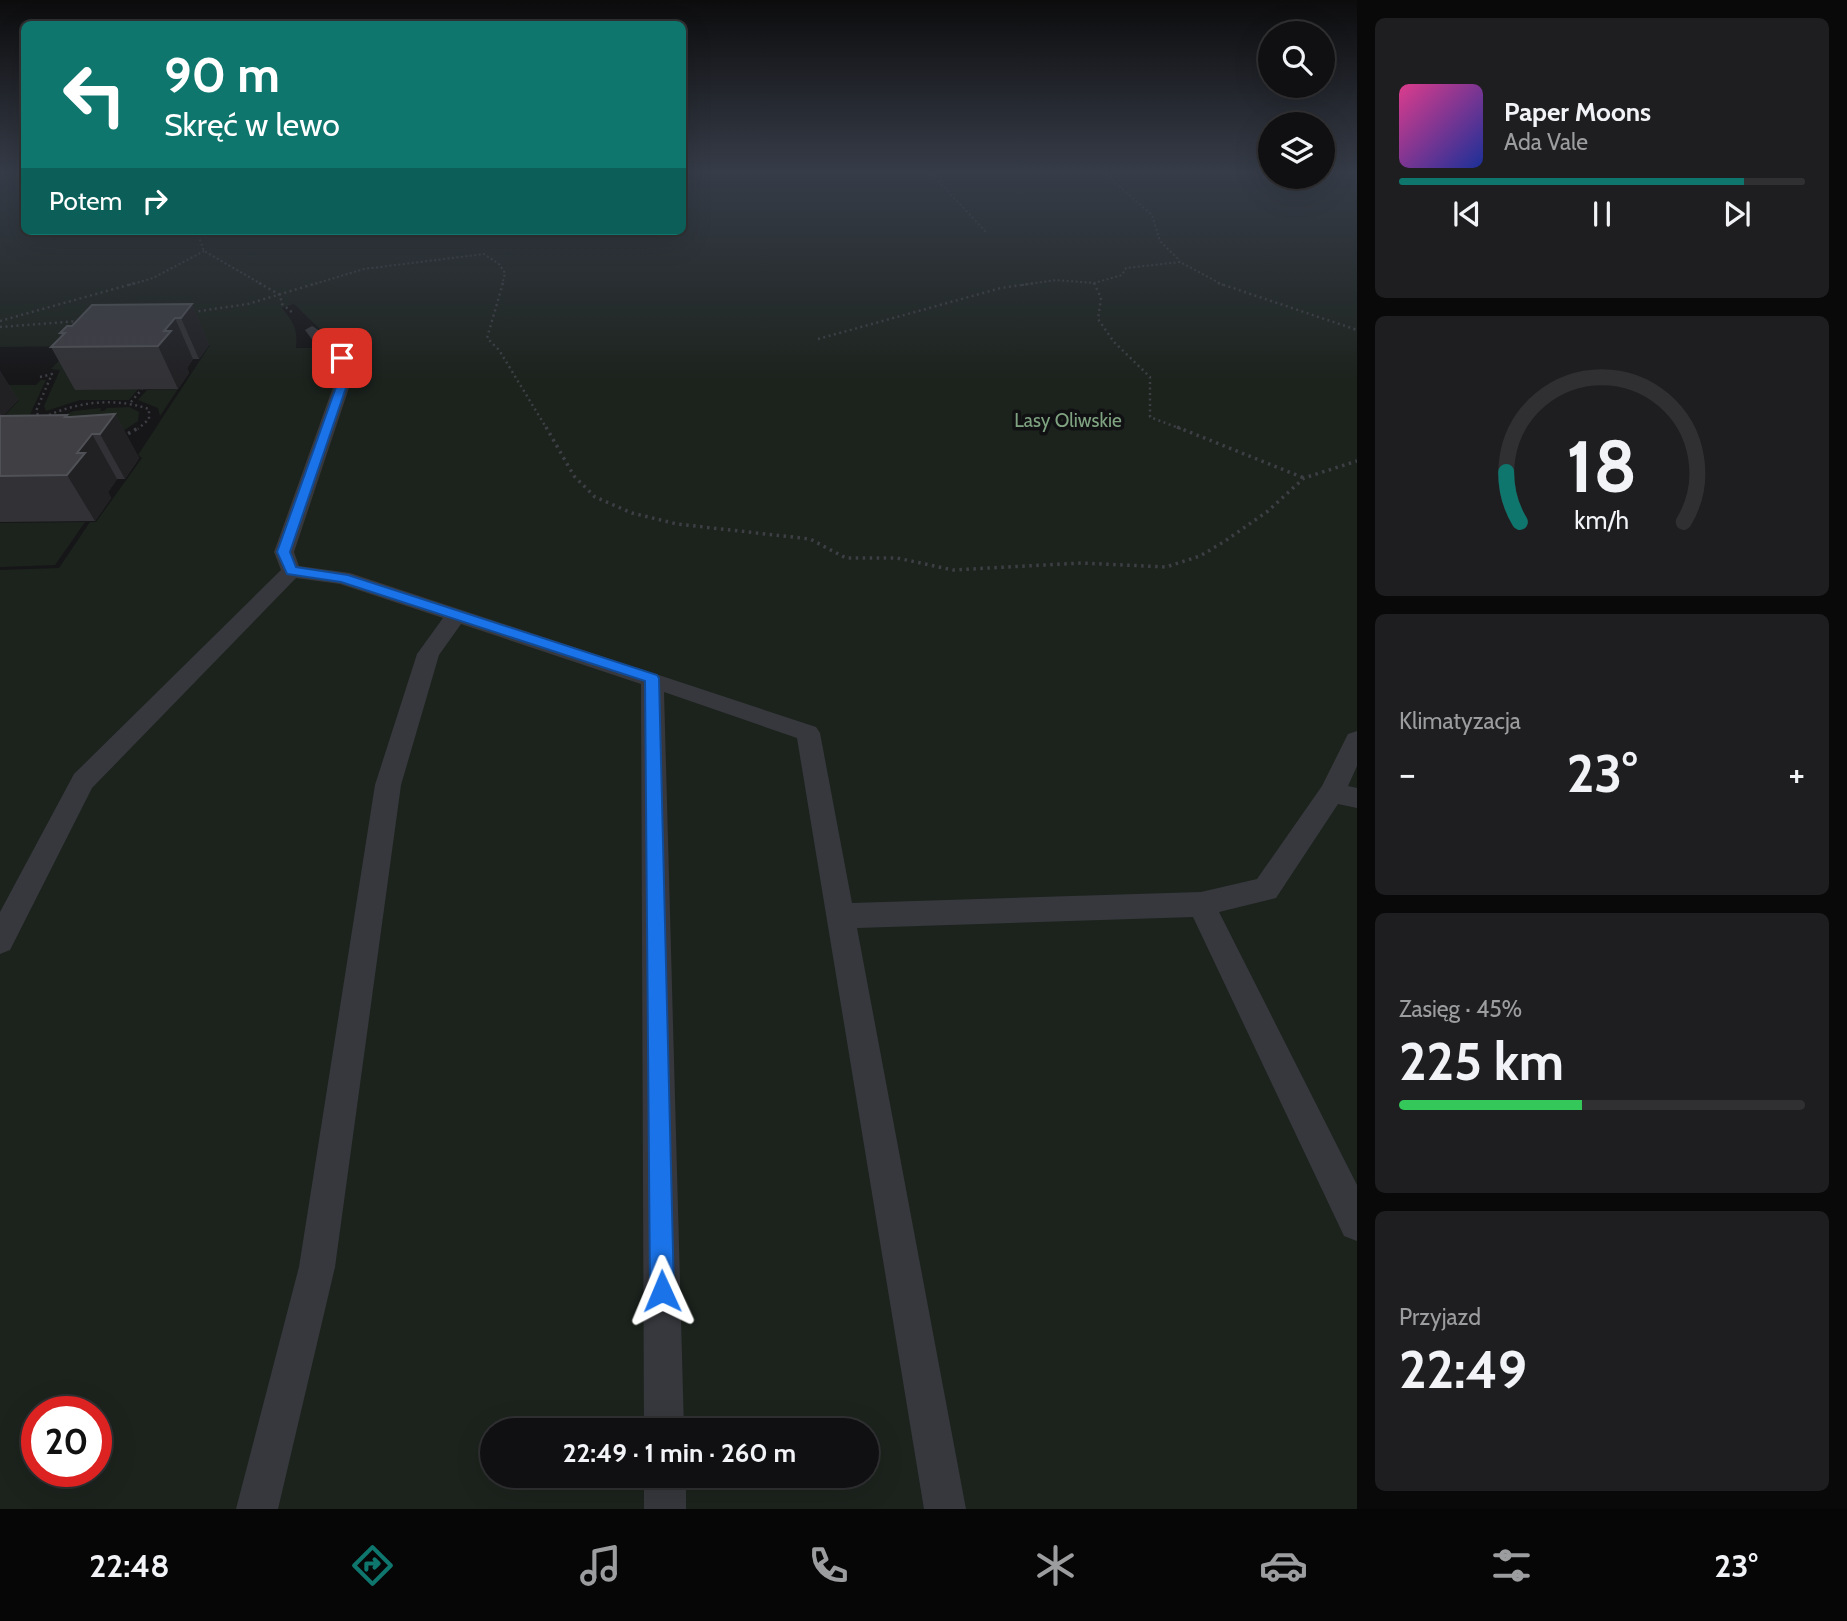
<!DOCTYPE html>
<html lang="pl">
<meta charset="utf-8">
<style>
:root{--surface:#101012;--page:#1e1e20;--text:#f1f3f6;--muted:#9c9d9f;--line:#303032;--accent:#0f766e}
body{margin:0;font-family:Cabin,sans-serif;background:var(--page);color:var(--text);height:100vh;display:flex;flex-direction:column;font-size:26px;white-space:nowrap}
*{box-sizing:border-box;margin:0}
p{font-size:23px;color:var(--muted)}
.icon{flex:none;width:38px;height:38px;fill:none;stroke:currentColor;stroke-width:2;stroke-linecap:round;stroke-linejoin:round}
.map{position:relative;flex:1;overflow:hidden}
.details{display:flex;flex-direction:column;gap:18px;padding:18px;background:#09090a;width:490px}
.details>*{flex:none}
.top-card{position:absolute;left:21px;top:21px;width:665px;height:214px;border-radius:10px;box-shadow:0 7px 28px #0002,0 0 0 2px var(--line);background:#0f766e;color:#fff;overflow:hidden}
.controls{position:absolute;left:1258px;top:21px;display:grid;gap:14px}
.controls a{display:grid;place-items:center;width:77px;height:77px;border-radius:50%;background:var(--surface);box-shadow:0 7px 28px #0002,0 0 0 2px var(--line);font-size:35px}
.speed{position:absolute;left:21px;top:1396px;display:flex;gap:14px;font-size:35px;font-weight:700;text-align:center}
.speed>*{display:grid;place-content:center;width:91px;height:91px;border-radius:50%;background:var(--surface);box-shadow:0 7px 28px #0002,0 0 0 2px var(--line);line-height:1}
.speed .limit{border:10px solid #d22;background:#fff;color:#111}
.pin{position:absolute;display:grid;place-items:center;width:60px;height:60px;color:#fff;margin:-30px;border-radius:14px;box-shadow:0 4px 10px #0006}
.me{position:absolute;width:77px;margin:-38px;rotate:359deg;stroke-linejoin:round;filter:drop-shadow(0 0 5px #0008)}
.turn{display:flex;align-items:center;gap:24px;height:147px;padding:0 28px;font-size:32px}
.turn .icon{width:91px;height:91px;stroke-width:2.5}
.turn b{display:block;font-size:49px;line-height:60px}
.then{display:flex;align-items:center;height:66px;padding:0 28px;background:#0003;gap:14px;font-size:26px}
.big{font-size:52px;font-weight:800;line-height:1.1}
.details .widget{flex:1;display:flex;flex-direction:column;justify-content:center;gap:10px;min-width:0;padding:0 24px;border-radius:10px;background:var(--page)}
.details .dial{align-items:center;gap:0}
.dial svg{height:182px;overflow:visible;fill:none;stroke:var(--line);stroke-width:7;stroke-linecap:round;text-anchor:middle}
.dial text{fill:var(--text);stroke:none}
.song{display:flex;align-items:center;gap:21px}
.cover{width:84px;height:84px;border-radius:10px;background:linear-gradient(135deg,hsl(330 70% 55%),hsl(230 70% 35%))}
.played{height:7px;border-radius:4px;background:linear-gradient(90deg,var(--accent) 85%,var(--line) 85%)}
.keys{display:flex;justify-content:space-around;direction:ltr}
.heat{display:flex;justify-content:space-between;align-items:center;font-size:38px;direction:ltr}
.charge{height:10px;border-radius:5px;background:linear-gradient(90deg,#34c759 45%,var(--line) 0)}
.trip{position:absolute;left:480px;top:1418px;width:399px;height:70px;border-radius:35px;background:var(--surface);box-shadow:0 7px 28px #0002,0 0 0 2px var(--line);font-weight:800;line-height:70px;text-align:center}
.tab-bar{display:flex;height:112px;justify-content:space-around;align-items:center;background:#060607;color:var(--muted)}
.tab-bar .icon{width:49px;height:49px}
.tab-bar .active{color:var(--accent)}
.tab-bar b{font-size:32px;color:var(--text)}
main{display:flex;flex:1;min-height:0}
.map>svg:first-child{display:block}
.green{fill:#1c231d;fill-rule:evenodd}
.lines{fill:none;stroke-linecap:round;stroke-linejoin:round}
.path-far2{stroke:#3d3f44;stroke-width:2;stroke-dasharray:2 2.5;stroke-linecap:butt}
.path-far1{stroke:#3d3f44;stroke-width:2.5;stroke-dasharray:2 3.5;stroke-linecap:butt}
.path{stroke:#3d3f44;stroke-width:3.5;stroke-dasharray:2.5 4.5;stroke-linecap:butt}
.service{fill:#37383d;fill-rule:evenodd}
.wall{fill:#323236}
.shaded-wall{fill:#212124}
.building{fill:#3f3f44;stroke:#4f5156;stroke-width:2}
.route{fill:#1a73e8;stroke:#114b97;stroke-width:2}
.labels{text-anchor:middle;stroke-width:7;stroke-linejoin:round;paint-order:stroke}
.far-park-label{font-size:19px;fill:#7fa381;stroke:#111113}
</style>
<main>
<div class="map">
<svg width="1357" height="1509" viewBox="0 0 1357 1509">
<rect width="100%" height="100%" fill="#161618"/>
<g class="green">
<path d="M0,171H24V231H682L683,171H1270V177H1323V171H1357V1509H0V570L59,568L90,522H96L142,458L138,455L210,345L0,347ZM294,304L332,341V342L318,348H296C298,330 294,322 282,308ZM37,1412H96V1472H37ZM492,1430H866V1475H492Z"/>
<polygon points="69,350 86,376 74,390 138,389 129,400 80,400 46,411 44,406 60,370 51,369"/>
<polygon points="41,380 46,380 24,427 0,421 19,400 0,400 0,385 36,385"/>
<polygon points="178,389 160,416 158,408 138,400 147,390"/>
<polygon points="129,407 139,412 138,421 117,435 54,419 74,411 101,408 100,411 104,411 107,408"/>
<polygon points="85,522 55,565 0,567 0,523"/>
</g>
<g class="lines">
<g class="path-far2">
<polyline points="929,171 986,232"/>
<polyline points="1102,171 1152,215 1160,241 1180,261"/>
<polyline points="197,231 204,251 263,285"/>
<polyline points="129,285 153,278 204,251"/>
<polyline points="311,285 364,269 484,254 499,264 505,273 502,285"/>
<polyline points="1022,285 1056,280 1094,283 1122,275 1126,268 1180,262 1223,285"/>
</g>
<g class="path-far1">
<polyline points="259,283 280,295 282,304 293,313"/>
<polyline points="503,283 487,338 499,350 547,429"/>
<polyline points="1094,283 1101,298 1098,319 1114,342 1150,377 1150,417 1181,429"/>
<polyline points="1218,283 1357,330"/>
<polyline points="193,312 248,304 317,283"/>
<polyline points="0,321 135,283"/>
<polyline points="0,327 79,321"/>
<polyline points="818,339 1001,288 1035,283"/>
<polyline points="40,377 52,374 36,411 40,419"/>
<polyline points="131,402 142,389"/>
<path d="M44,417C78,402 113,397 149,409V419L138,429"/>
</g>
<g class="path">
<polyline points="546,427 574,476 595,497 632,513 677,524 810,539 846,558 897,558 953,570 1081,563 1166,567 1200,556 1225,541 1268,511 1304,478 1357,461"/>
<polyline points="1177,427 1304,478"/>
<polyline points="122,437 140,427"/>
</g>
<g class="service">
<path d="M312,326C316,327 348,355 350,359C352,364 352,371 353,376L294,552L299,566L350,573L816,727L820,733L852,903L1201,892L1257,879L1322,786L1348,734L1357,731V766L1348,786L1357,788V808L1338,804L1276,898L1219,912L1357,1185V1241L1344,1236L1193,917L857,928L966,1509H924L797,738L664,692L684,1430H644L641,684L461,624L439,655L401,785L335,1267L278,1509H236L299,1267L375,785L417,654L443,618L340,584L296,578L92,788L10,950L0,954V912L74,774L281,570L274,552L337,376L335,360L317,346L305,330Z"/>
<rect x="644" y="1475" width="42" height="34"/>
</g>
</g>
<g class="wall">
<polygon points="192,304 209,345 199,359 193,359 187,368 189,373 178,389 75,390 51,347 61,337 60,333"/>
<polygon points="0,371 18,400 3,416 67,415 69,417 115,414 139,458 125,479 117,479 108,492 111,498 95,521 0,522"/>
</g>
<g class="shaded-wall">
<polygon points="192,304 209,345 199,359 181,318"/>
<polygon points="175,318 193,359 187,368 189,373 178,389 158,346 164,331"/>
<polygon points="0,371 18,400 2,417 0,413"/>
<polygon points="115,414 139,458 125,479 100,434"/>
<polygon points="67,415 84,444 92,434 117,479 108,492 111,498 95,521 67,475 77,453 65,417"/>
</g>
<g class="building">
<polygon points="192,304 181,318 175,318 164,331 171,331 158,346 51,347 65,333 60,333 67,326 72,326 92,305"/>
<polygon points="115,414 100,434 92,434 77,453 85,453 67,475 0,476 0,416 67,415 65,417 70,417"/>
</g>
<linearGradient id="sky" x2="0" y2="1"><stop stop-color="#0c0c0d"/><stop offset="0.45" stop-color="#363c48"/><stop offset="1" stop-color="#363c48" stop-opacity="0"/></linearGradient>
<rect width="1357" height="382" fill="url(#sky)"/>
<polygon class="route" points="342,355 347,358 350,376 290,552 296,567 348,575 657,675 659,678 674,1291 670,1299 662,1303 653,1299 650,1291 645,681 341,582 287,574 277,552 340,376 337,358"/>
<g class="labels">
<g class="far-park-label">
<text x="1068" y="427">Lasy Oliwskie</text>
</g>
</g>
</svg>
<div class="controls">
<a><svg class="icon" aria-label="search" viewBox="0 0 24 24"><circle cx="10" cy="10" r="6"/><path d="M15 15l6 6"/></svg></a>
<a><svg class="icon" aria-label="layers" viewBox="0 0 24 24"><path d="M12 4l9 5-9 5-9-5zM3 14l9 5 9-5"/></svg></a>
</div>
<div class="speed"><div class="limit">20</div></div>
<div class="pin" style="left:342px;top:358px;background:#d93025"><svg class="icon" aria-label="arrive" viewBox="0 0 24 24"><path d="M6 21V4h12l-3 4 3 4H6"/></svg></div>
<svg class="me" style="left:662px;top:1291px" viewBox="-20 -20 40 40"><path d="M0-17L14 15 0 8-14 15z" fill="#1a73e8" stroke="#fff" stroke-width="4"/></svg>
<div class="trip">22:49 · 1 min · 260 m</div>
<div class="top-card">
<div class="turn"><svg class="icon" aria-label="left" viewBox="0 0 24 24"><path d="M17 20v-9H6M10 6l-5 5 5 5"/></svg><div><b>90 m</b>Skręć w lewo</div></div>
<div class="then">Potem<svg class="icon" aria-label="right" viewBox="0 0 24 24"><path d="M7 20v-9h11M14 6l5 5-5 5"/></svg></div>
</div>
</div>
<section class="details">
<div class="widget">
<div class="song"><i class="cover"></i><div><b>Paper Moons</b><p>Ada Vale</p></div></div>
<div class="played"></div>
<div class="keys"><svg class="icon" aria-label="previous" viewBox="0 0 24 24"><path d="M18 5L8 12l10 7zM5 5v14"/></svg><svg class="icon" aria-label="pause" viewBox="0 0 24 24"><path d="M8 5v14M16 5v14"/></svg><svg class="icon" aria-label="next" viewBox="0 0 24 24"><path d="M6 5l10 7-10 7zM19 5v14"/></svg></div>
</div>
<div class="widget dial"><svg viewBox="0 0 100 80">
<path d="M14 69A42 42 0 1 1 86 69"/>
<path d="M14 69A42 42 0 0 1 8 47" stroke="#0f766e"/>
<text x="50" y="56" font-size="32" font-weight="700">18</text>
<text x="50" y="72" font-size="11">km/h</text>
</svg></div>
<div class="widget"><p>Klimatyzacja</p>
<div class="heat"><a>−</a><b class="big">23°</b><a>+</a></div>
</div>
<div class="widget"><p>Zasięg · 45%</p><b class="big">225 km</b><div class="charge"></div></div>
<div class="widget"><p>Przyjazd</p><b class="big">22:49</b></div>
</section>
</main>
<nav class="tab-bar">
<b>22:48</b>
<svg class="icon active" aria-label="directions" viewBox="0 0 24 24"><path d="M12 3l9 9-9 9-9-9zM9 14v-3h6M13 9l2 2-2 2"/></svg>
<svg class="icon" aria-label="music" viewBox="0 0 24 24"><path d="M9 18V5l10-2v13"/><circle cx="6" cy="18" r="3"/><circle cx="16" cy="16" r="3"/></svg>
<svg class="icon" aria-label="phone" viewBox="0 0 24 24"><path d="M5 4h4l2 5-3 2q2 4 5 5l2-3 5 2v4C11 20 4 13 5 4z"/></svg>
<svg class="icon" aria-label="climate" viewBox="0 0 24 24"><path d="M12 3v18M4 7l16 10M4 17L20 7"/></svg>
<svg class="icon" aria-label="car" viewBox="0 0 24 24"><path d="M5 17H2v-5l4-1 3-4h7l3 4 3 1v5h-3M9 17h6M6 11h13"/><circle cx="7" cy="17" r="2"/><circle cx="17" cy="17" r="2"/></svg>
<svg class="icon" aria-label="filters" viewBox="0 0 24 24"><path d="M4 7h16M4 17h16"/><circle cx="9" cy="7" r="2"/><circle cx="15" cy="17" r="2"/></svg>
<b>23°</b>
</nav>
